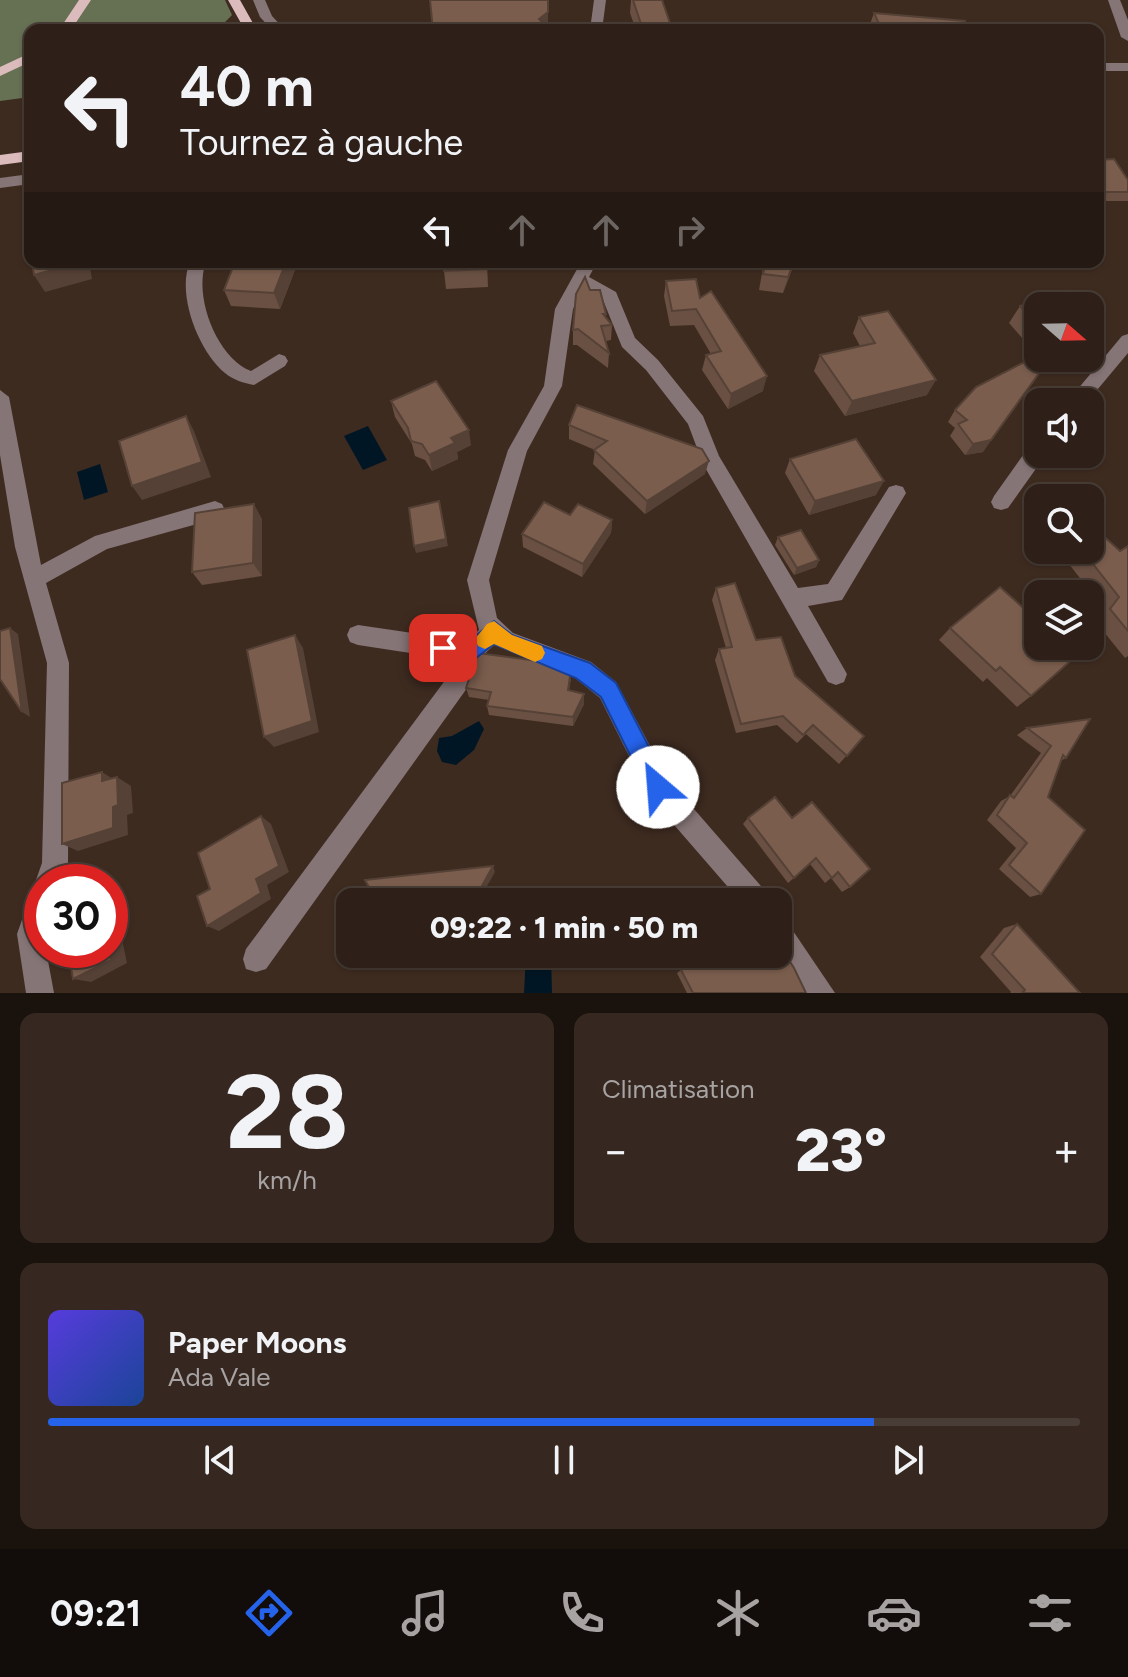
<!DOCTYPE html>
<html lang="fr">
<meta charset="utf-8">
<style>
:root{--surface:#2e2018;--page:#362821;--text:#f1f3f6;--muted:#a7a3a2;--line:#493e37;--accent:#2563eb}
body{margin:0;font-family:Figtree,sans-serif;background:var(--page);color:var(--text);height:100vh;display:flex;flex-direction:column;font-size:30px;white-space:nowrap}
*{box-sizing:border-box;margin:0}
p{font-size:26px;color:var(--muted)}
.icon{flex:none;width:44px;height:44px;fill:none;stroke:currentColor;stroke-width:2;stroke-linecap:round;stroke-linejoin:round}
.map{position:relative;height:993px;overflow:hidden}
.details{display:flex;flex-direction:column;gap:20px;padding:20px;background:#19120d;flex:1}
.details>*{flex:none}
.guide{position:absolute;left:24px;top:24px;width:1080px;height:244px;border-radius:16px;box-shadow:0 2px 6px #0004,0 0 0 2px var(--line);background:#2e2018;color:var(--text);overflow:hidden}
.needle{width:52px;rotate:110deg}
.fabs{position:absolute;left:1024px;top:292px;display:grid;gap:16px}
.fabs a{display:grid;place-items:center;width:80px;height:80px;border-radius:16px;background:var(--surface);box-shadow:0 2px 6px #0004,0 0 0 2px var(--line);font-size:40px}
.speed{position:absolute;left:24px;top:864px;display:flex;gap:16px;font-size:40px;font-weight:700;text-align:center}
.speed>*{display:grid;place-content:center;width:104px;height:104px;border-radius:50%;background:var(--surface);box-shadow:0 2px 6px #0004,0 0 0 2px var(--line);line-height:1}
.speed .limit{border:12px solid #d22;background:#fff;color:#111}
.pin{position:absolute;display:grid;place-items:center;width:68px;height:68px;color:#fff;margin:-34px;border-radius:16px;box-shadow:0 4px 12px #0006}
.me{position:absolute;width:88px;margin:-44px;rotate:333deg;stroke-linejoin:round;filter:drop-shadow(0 0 6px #0008)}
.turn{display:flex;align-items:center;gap:28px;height:168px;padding:0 24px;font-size:36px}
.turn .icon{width:104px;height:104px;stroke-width:2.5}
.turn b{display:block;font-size:56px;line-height:68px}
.lanes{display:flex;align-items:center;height:76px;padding:0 24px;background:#0003;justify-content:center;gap:40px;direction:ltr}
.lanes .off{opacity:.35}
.big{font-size:60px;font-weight:800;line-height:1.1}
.details .widget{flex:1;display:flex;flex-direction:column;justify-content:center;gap:12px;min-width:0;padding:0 28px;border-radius:16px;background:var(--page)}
.details .dial{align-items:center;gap:0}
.dial b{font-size:104px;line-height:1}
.song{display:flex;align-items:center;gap:24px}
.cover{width:96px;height:96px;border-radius:12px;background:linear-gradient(135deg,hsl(250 70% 55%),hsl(220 70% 35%))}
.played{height:8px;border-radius:4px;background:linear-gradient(90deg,var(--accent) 80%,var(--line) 80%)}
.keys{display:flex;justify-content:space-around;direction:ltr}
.heat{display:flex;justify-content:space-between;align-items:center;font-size:44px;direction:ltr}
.details .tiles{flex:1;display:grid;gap:20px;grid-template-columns:1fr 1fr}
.widget:last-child{grid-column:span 2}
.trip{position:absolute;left:336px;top:888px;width:456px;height:80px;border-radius:16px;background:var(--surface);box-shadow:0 2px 6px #0004,0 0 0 2px var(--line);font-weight:800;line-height:80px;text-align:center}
.tab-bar{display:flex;height:128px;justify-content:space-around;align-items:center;background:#120d0a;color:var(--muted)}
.tab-bar .icon{width:56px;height:56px}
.tab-bar .on{color:var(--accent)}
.tab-bar b{font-size:36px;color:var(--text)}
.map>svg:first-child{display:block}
.forest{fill:#667053}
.water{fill:#001625}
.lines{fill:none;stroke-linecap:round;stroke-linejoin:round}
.minor{fill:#867577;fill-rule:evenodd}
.major{fill:#dcbbbd;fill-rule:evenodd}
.wall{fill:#695042}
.shaded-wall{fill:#554136}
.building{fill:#7a5d4d;stroke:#554136;stroke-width:2}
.route{fill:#2563eb;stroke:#184099;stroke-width:2}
.slow{fill:#f59e0b}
</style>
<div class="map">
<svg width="1128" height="993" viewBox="0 0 1128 993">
<rect width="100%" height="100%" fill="#3e2b20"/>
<polygon class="forest" points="0,0 225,0 232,15 217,30 30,30 30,97 0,101"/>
<g class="water">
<polygon points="368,426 387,460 363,470 344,436"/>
<polygon points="100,464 108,492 84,500 77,472"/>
<polygon points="479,721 484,729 474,750 456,765 442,762 437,751 439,738 452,736"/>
<polygon points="526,954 551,954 552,993 524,993"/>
</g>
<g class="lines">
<g class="minor">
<polygon points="253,0 265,0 272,16 285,30 272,30 260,17"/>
<polygon points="594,0 606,0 602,30 590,30"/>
<polygon points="1108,0 1120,0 1128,20 1128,41 1121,37"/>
<rect x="1098" y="63" width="30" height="8"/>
<polygon points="30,174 30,184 0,188 0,178"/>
<path d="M190,262H206C193,296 217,358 251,371L279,354L285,356L288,361L285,366L254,385C244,383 233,380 225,373C199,352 176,294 190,262Z"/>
<polygon points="581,262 597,262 589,277 616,292 635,338 658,360 703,416 719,456 798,588 828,584 889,487 896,485 903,487 906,493 842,600 808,606 847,674 844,682 836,685 828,682 703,464 688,424 646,370 622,347 603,300 583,289 573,309 562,386 527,451 489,580 497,618 513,633 591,662 616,682 667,778 767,893 771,902 741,902 649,796 600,698 575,678 494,645 479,659 465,691 266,969 256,972 246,969 243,959 246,949 449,675 456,660 358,645 350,642 347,635 350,628 358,625 467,641 479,630 467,580 508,450 544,386 555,309"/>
<polygon points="1128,334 1128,353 1087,402 1067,402 1122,336"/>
<polygon points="0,390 9,397 41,565 95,536 215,501 222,504 225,510 222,516 215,519 107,549 46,583 69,663 68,863 60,882 42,882 42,950 46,950 54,993 26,993 17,934 42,863 47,663 15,547 0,455"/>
<polygon points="1038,442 1038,454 1045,456 1008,508 1001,510 994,508 991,502 994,496 1031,444"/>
<polygon points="778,918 787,922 835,993 805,993 778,954"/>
</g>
<g class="major">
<polygon points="79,0 91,0 71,30 59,30"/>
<polygon points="228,0 240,0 254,25 253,30 241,30 242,25"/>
<polygon points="30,53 30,62 0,76 0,67"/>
<polygon points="30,151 30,161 0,165 0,155"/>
</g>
</g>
<g class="wall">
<polygon points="631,0 662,0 671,26 671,30 636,30 630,13"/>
<polygon points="874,13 964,30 871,30 869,27"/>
<polygon points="1098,160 1128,180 1128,201 1099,201"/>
<polygon points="298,262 280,309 231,306 224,290"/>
<polygon points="487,262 488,287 446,289 444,271"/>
<polygon points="764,262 795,262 783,293 759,290"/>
<polygon points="666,281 700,298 763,391 728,409 702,370 706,355 711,354 694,325 670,326 664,296"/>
<polygon points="590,290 606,314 606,318 612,325 611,340 606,341 609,353 608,368 577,345 573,345 573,330"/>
<polygon points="1020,306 1038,306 1038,358 983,452 965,455 950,436 955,428 948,422 955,410 1037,355 1009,323"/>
<polygon points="859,317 927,395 845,416 814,371 820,355 860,346 853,333"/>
<polygon points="391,401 471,445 457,452 458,459 432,471 425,460 415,456 412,444 395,417"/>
<polygon points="569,425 705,474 645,514 593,464 595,450 569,439"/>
<polygon points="790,459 876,495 809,515 785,473"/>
<polygon points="570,515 612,520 611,533 582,577 523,547 522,534"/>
<polygon points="262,519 262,576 202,585 192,572"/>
<polygon points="778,537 819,560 816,567 794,575 775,545"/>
<polygon points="1128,546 1128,656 1125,658 1095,621 1104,609 1062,555 1068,550 1120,551"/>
<polygon points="1000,587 1031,696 1017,707 987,678 983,682 939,640 950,628"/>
<polygon points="716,588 756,640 864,736 839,764 806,734 797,743 777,725 736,733 715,660 719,649 726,648 712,600"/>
<polygon points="571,679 569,690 584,704 573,726 489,715 487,706 489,700 469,697 466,688"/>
<polygon points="1027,728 1066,758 1060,761 1048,797 1041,894 1030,897 999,869 1016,848 987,820 1001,801 1010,796 1041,753 1017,735"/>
<polygon points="775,797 850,887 842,892 831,878 825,883 810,864 788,883 743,824 748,818"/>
<polygon points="1017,924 1080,993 1010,993 1011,992 980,957 1004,928"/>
<polygon points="450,954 444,966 415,970 410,968"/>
<polygon points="681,970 806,993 687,993 677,973"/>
</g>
<g class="shaded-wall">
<polygon points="548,0 548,30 539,19"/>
<polygon points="81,262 89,262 92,279 45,292 34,275"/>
<polygon points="286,262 298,262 280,309 274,293"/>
<polygon points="794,262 795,262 783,293 788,277"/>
<polygon points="1099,323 1090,336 1090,326"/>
<polygon points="1050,358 983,452 965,455 973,444"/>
<polygon points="767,376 763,391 728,409 731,394"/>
<polygon points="936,380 927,395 845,416 852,401"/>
<polygon points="186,416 194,431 211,477 142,500 132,486"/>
<polygon points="469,430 471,445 457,452 458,459 432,471 429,455 451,438"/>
<polygon points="709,461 705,474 645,514 647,501"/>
<polygon points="884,481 876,495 809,515 815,501"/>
<polygon points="439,501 448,546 416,553 414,546"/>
<polygon points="254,504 262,519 262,576 253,563"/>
<polygon points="612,520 611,533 582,577 583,564"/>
<polygon points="819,560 816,567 794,575 797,568"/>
<polygon points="10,628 18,634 30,717 22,712"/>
<polygon points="295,635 303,648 319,732 274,747 264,737"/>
<polygon points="584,694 584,704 573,726 573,717"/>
<polygon points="102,772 116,781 102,781"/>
<polygon points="117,777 131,786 133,813 127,815 128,835 78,851 62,844 113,807"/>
<polygon points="261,816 271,824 289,872 267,885 271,899 219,931 207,926 256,879"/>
<polygon points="493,866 495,872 478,902 473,902"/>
<polygon points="110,909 116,911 127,963 91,982 73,979 110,950"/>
<polygon points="445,954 450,954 444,966 440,963"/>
</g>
<g class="building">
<polygon points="430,0 548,0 548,12 539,19 547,27 557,26 556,30 433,30"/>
<polygon points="633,0 662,0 671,26 642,27"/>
<polygon points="874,13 965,21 964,30 877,30 881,28"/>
<polygon points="1114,159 1128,180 1128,192 1104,192 1098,182 1098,160"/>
<polygon points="32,262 81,262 34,275"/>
<polygon points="235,262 286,262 274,293 224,290"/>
<polygon points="444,262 486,262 487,269 444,271"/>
<polygon points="766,262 794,262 788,277 763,274"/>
<polygon points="585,277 590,290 600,290 606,314 603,314 612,325 601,326 609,353 578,329 573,330 576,294"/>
<polygon points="696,279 700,298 711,291 767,376 731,394 706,355 721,351 696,309 672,311 666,281"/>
<polygon points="1069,291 1083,306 1038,306 1038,326 1020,306"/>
<polygon points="888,311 936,380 852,401 820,355 875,343 859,317"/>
<polygon points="1090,313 1099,323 1090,326"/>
<polygon points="1038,355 1038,358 1050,358 991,440 973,444 958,424 967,420 955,410 976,387"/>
<polygon points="436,381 469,430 451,438 455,443 429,455 422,444 411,441 408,428 391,401"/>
<polygon points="577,405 702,449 709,461 647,501 594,450 607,441 569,425"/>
<polygon points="186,416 202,462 132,486 119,441"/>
<polygon points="856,439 884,481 815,501 790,459"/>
<polygon points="439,501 446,539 414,546 409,508"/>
<polygon points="544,502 570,515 578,504 612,520 583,564 522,534"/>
<polygon points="254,504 253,563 192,572 195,513"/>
<polygon points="801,530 819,560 797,568 778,537"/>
<polygon points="1098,531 1120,551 1128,546 1128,631 1110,609 1119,597 1082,550 1090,550 1090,535"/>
<polygon points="735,583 756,640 781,637 795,676 864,736 847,756 813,725 803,735 783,716 741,724 719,649 732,647 716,588"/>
<polygon points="1000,587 1038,621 1038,646 1065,646 1076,656 1031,696 1000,667 996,671 950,628"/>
<polygon points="10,628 22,712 0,679 0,631"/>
<polygon points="295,635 312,721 264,737 247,650"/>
<polygon points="478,653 553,663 571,670 568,690 584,694 573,717 487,706 491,692 466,688"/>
<polygon points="1090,719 1066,758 1063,755 1048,797 1085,830 1041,894 1009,865 1027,843 997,815 1010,795 1014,798 1051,746 1027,728"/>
<polygon points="102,772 102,781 117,777 118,805 113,807 113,828 62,844 62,783"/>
<polygon points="775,797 792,818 812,802 870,869 850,887 838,872 832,878 816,858 794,878 748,818"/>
<polygon points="261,816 279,866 256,879 261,893 207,926 197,896 210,889 198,853"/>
<polygon points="493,866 473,902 377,902 365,880"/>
<polygon points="1017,924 1080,993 1022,993 1025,990 992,954"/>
<polygon points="778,943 794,968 806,993 693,993 681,970 711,954 778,954"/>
<polygon points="68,950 109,950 111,960 73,979"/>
<polygon points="403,954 445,954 440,963 410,968"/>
</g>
<polygon class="route" points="494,621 512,635 590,663 616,683 666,780 669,787 666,795 658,798 650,795 601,697 576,678 494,644 471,662 436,654 433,648 436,641 443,638 468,642"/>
<polygon class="slow" points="494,621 512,635 542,646 545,653 542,659 535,662 494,644 485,649 478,646 475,639 487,624"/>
</svg>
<div class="fabs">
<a><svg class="needle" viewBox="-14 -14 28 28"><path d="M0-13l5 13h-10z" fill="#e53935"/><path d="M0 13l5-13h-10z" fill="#a7a3a2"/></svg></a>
<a><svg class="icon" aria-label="sound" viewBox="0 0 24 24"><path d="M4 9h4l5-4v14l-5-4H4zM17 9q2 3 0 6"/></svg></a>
<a><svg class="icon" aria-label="search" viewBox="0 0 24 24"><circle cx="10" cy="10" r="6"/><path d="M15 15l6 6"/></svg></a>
<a><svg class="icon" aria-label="layers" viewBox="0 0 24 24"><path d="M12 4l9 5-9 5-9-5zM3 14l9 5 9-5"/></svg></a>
</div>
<div class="speed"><div class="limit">30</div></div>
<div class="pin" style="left:443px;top:648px;background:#d93025"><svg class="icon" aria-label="arrive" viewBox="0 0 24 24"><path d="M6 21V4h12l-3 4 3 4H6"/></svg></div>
<svg class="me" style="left:658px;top:787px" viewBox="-20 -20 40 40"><circle r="19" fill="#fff"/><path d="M0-13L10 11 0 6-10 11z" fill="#2563eb"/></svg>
<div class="trip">09:22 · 1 min · 50 m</div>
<div class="guide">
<div class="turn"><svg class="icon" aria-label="left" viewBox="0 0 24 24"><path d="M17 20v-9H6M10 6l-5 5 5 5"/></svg><div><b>40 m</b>Tournez à gauche</div></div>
<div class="lanes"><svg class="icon" aria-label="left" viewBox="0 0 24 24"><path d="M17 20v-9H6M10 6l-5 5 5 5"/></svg><svg class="icon off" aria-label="ahead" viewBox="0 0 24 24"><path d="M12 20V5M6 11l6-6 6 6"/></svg><svg class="icon off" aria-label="ahead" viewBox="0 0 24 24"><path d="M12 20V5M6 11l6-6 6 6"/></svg><svg class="icon off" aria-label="right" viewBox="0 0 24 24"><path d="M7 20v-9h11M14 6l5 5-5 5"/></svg></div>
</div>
</div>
<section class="details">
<div class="tiles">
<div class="widget dial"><b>28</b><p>km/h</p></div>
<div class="widget"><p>Climatisation</p>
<div class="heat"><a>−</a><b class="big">23°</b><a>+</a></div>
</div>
<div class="widget">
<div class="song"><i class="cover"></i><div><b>Paper Moons</b><p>Ada Vale</p></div></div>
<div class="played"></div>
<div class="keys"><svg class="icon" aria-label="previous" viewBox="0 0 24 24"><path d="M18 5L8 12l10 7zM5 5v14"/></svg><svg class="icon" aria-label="pause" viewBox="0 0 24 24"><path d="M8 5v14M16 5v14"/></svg><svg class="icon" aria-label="next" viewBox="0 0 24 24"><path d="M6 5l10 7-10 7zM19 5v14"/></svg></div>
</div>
</div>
</section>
<nav class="tab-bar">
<b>09:21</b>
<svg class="icon on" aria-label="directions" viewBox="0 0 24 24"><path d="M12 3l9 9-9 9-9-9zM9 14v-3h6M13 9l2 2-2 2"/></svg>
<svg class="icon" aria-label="music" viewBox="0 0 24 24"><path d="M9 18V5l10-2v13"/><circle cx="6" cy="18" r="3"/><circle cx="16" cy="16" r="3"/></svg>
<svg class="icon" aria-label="phone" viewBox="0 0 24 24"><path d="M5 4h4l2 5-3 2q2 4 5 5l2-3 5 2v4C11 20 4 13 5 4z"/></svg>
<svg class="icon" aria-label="climate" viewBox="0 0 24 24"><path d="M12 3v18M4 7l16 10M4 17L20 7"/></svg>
<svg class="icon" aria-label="car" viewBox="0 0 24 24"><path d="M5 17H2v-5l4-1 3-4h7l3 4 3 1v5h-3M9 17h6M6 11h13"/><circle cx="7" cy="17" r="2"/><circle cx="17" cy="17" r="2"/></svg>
<svg class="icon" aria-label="filters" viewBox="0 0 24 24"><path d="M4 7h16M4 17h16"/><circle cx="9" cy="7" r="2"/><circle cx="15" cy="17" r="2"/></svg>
</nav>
